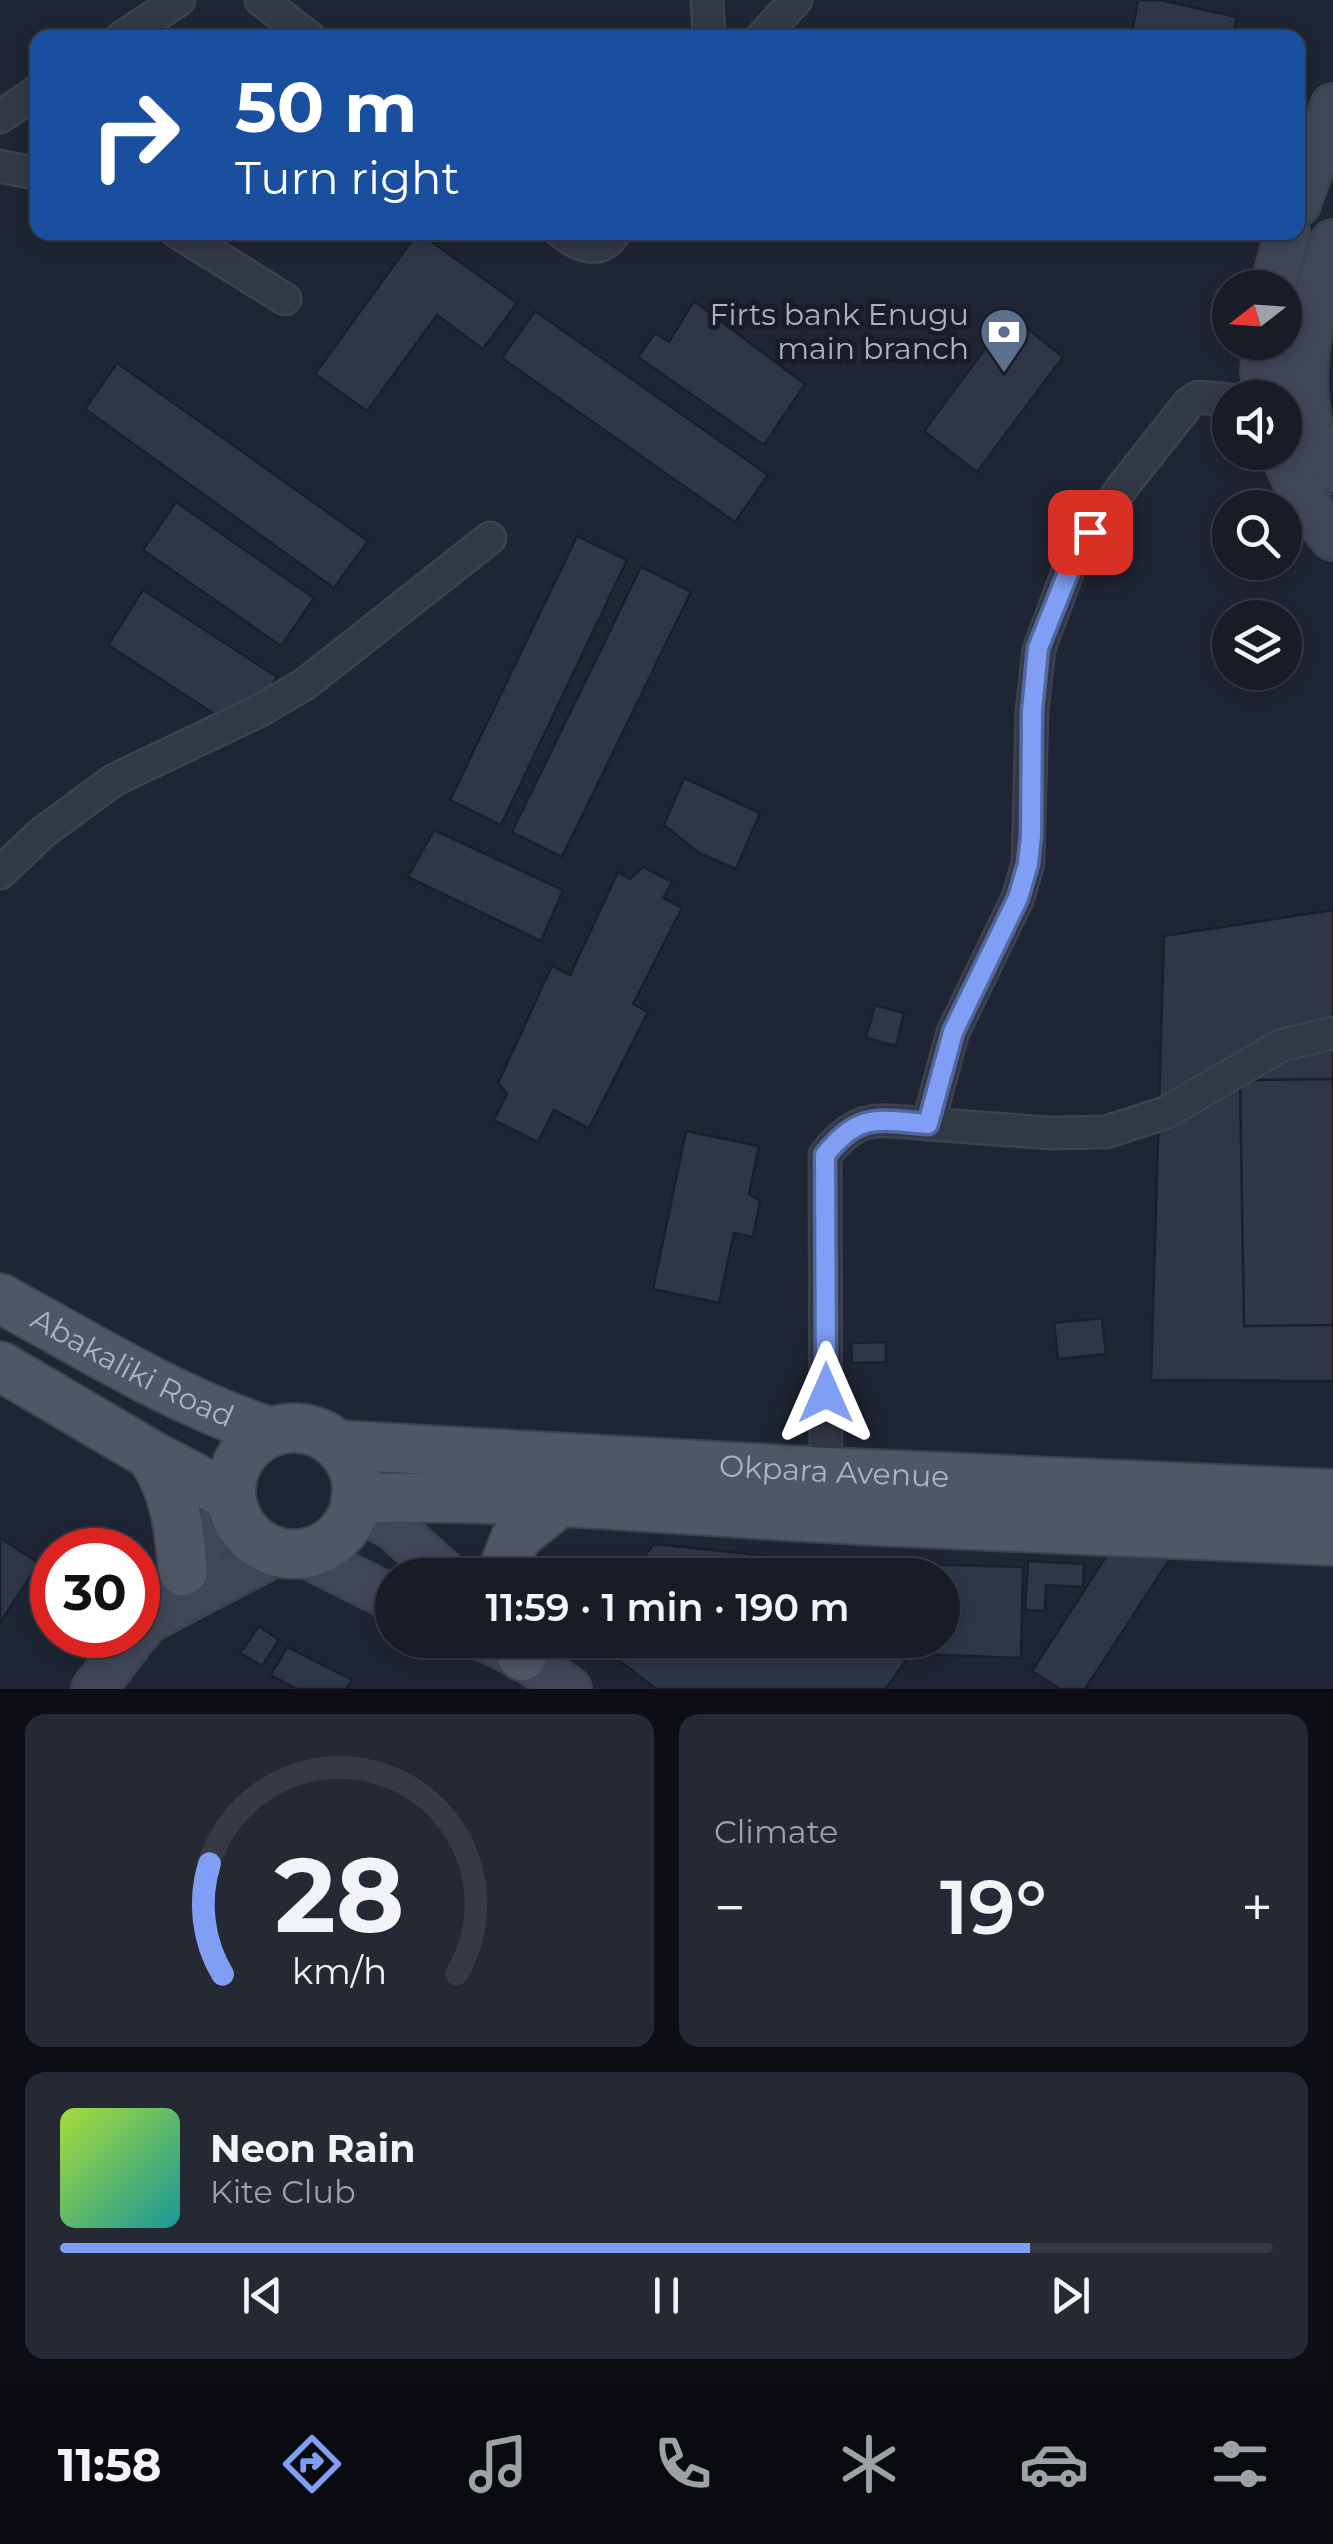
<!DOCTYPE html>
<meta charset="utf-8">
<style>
:root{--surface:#171c27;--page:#242933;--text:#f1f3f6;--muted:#9ea1a7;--line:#363a44;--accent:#7f9ef4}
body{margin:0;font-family:Montserrat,sans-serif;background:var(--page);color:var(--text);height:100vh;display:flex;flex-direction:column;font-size:38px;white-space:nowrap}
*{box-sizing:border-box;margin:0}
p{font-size:32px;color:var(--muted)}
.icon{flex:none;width:55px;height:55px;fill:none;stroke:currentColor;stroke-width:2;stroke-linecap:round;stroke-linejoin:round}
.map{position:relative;height:1689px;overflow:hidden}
.details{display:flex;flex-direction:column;gap:25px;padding:25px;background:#0d0f15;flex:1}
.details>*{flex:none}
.hud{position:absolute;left:30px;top:30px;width:1275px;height:210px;border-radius:20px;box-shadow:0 5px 15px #0003,0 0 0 2px var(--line);background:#1a4fa0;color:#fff;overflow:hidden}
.needle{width:65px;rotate:253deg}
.fabs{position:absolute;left:1212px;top:270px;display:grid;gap:20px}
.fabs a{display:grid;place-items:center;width:90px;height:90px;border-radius:50%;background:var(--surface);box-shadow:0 5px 15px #0003,0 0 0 2px var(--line);font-size:50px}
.speed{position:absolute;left:30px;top:1528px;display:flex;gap:20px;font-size:50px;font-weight:700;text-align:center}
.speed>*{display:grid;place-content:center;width:130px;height:130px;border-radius:50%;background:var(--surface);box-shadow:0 5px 15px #0003,0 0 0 2px var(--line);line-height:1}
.speed .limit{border:15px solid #d22;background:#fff;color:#111}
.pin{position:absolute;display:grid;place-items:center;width:85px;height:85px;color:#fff;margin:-42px;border-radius:20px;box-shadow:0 5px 15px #0006}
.me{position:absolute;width:110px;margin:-55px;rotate:0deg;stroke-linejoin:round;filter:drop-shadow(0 0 8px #0008)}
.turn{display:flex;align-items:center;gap:35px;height:210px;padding:0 40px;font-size:45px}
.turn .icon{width:130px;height:130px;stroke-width:2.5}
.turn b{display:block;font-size:70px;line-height:85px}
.big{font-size:75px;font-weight:600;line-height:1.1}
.details .widget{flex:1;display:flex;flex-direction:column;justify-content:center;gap:15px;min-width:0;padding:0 35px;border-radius:20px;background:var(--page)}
.details .dial{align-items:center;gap:0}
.dial svg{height:260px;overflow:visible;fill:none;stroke:var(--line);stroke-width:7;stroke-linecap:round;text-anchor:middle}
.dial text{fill:var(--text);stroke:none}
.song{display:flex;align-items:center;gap:30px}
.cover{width:120px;height:120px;border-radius:15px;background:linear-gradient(135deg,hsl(80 70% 55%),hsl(180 70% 35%))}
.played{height:10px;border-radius:5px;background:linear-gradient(90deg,var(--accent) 80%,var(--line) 80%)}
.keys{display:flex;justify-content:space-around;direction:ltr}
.heat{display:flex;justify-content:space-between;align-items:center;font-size:55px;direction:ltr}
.details .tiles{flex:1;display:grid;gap:25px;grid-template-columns:1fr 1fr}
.widget:last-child{grid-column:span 2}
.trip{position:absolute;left:375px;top:1558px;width:585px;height:100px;border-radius:50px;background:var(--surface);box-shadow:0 5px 15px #0003,0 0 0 2px var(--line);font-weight:600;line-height:100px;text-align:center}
.dock{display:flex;height:160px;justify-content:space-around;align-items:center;background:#090b10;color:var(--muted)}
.dock .icon{width:70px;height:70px}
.dock .on{color:var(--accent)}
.dock b{font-size:45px;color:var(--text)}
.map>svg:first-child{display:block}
.building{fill:#2e3648;stroke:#1a1f2b;stroke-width:2.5}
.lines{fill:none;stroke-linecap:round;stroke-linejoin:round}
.street-casing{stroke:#3c414e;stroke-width:35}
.secondary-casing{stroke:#3c414e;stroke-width:48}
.primary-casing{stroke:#3c414e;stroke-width:52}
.street{stroke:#323845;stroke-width:30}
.secondary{stroke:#404658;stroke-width:42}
.primary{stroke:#505665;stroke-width:48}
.route-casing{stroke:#53679f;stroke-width:25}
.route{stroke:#7f9ef4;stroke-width:18}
.labels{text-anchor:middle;stroke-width:10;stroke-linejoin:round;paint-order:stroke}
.poi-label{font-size:30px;fill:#acb2c2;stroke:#181d29;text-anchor:end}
.street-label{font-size:30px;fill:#acb2c2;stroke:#181d29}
</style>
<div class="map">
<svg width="1333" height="1689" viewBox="0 0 1333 1689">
<rect width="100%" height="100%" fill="#1f2534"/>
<g class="building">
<polygon points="1138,0 1160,0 1237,17 1233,38 1131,38"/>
<polygon points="418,232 517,303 483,349 437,315 367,411 315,374"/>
<polygon points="694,301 805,384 764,445 638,357 655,333 669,342"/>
<polygon points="535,311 768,475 735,522 502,358"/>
<polygon points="1010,315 1063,357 977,472 924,431"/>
<polygon points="117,363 368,541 334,588 85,409"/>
<polygon points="176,502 314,598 281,646 143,550"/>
<polygon points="577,536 627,560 501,825 450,800"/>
<polygon points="641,567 691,592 562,857 512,832"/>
<polygon points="143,590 277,677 265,696 219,717 108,645"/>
<polygon points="684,778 760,813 736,869 699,853 664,825"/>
<polygon points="434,830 563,890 541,941 408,877"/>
<polygon points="643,867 672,882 663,898 682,908 633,1004 648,1012 589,1128 554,1110 538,1142 494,1120 507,1094 498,1083 552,966 570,975 618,872 630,879"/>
<polygon points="1333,910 1333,1381 1151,1380 1164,936"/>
<polygon points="875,1005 904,1013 896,1046 866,1038"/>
<polygon points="1333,1079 1333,1325 1244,1326 1240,1080"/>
<polygon points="686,1131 759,1146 749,1194 760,1201 753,1237 734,1233 719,1303 653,1289"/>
<polygon points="1102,1318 1106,1354 1058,1359 1054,1323"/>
<polygon points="886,1342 886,1362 852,1363 851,1343"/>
<polygon points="0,1538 39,1563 0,1623"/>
<polygon points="654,1544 769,1556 794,1575 630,1575"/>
<polygon points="1179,1545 1085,1689 1060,1689 1032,1671 1113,1546"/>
<polygon points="1028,1561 1084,1564 1083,1587 1046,1585 1045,1611 1025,1610"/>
<polygon points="869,1563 1023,1567 1021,1658 898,1653 881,1640 942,1640 942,1575 869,1575"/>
<polygon points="259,1626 279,1640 262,1666 240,1653"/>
<polygon points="593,1640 879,1640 906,1661 885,1689 656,1689"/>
<polygon points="287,1647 352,1680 346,1689 297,1689 271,1675"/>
</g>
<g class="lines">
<g class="street-casing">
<g id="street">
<polyline points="261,0 310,38"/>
<polyline points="707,0 709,38"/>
<polyline points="121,38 179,0"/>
<polyline points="761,38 796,0"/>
<polyline points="0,117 38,91"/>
<polyline points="0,166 38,174"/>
<polyline points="177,232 285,299"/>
<path d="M561,232C579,246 600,256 615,232"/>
<polyline points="0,873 42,833 114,780 259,711 305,684 490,538"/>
<polyline points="928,1124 1050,1133 1106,1132 1165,1113 1282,1045 1333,1033"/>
<path d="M826,1472L825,1155C859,1112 878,1120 928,1124L953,1032L1018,898L1028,863L1032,711L1039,649L1073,558L1124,485L1189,403L1198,397L1230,400"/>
</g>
</g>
<g class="secondary-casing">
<g id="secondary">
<polyline points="1298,204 1333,106"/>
<path d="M1333,242C1313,297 1291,387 1317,444C1321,453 1328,462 1333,471"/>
<polyline points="1273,288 1287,232"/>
<polyline points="1265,342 1263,372 1267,398"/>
<path d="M1282,452C1296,483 1309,513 1333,538"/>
<polyline points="355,1507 393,1527 446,1575"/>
<polyline points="304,1554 392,1598"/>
<polyline points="154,1617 278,1552"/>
<polyline points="138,1632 233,1506"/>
<polyline points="487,1640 522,1656 569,1689"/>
<polyline points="94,1689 135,1635"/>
</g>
</g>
<g class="primary-casing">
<g id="primary">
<path id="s1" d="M0,1298C88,1346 174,1400 270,1432"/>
<polyline points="0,1366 151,1455 231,1497"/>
<circle cx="294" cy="1491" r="63"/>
<path id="s2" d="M337,1445L826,1472L1333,1494"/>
<path d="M151,1455C176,1492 179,1528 183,1571"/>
<path d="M356,1498C538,1494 719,1515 901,1522C1045,1528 1189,1535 1333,1541"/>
<polyline points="501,1575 516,1537 562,1500"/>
<polyline points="515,1640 522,1656"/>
</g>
</g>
<use href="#street" class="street"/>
<use href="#secondary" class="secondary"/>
<use href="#primary" class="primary"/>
</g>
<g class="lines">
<g class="route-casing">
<path id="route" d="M826,1393L825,1155C859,1112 878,1120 928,1124L953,1032L1018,898L1028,864L1031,836L1032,711L1038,648L1074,558L1090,532"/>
</g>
<use href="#route" class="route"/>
</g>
<defs>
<g id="bank-pin" transform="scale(2.5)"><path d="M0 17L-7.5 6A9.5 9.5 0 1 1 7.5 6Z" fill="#5c6f8a" stroke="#181d29"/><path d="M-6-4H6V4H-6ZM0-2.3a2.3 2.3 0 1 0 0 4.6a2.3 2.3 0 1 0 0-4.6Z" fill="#fff"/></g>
</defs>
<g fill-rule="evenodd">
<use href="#bank-pin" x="1004" y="332"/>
</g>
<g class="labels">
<g class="poi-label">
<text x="969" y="325">Firts bank Enugu<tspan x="969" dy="34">main branch</tspan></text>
</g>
<g class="street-label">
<text dy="10" stroke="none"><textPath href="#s1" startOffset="150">Abakaliki Road</textPath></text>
<text dy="10" stroke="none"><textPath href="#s2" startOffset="498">Okpara Avenue</textPath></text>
</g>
</g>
</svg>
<div class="fabs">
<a><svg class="needle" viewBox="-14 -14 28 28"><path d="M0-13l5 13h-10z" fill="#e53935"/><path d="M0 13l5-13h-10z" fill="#9ea1a7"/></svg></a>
<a><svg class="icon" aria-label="sound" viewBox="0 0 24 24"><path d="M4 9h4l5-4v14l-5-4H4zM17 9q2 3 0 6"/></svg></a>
<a><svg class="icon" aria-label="search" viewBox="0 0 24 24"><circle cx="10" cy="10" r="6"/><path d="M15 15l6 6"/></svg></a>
<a><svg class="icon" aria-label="layers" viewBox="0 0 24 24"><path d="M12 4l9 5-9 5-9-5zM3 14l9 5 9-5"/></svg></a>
</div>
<div class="speed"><div class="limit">30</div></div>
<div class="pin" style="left:1090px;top:532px;background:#d93025"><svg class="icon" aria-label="arrive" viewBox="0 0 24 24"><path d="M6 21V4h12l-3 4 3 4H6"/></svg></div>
<svg class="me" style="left:826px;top:1393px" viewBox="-20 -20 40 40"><path d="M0-17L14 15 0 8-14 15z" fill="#7f9ef4" stroke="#fff" stroke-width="4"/></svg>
<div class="trip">11:59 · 1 min · 190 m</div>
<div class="hud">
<div class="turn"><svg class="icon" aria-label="right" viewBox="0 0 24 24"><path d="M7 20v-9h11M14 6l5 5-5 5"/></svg><div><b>50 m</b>Turn right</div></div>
</div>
</div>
<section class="details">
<div class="tiles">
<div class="widget dial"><svg viewBox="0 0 100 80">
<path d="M14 69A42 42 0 1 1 86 69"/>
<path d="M14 69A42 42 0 0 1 10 35" stroke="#7f9ef4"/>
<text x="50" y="56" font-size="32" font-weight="700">28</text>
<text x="50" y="72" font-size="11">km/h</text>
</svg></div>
<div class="widget"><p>Climate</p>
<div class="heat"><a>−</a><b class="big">19°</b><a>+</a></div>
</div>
<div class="widget">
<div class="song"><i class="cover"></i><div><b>Neon Rain</b><p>Kite Club</p></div></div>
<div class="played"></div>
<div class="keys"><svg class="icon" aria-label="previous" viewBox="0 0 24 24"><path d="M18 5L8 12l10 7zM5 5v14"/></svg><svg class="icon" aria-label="pause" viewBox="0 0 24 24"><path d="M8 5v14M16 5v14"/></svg><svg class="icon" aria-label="next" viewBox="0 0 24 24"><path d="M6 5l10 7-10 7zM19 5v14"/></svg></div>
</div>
</div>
</section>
<nav class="dock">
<b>11:58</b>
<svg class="icon on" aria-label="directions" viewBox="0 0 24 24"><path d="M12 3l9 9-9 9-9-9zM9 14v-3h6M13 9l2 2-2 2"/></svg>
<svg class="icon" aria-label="music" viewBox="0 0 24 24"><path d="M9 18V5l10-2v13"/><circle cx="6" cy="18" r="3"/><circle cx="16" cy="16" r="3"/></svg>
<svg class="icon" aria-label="phone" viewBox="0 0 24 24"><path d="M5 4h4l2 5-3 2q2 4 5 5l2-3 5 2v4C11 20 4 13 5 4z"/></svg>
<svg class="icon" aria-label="climate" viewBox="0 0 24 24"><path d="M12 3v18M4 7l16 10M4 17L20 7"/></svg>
<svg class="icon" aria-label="car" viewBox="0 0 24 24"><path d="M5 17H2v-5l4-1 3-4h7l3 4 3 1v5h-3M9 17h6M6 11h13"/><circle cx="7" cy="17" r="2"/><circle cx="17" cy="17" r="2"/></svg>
<svg class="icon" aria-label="filters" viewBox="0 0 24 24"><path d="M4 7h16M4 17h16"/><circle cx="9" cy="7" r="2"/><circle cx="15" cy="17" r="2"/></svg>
</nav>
